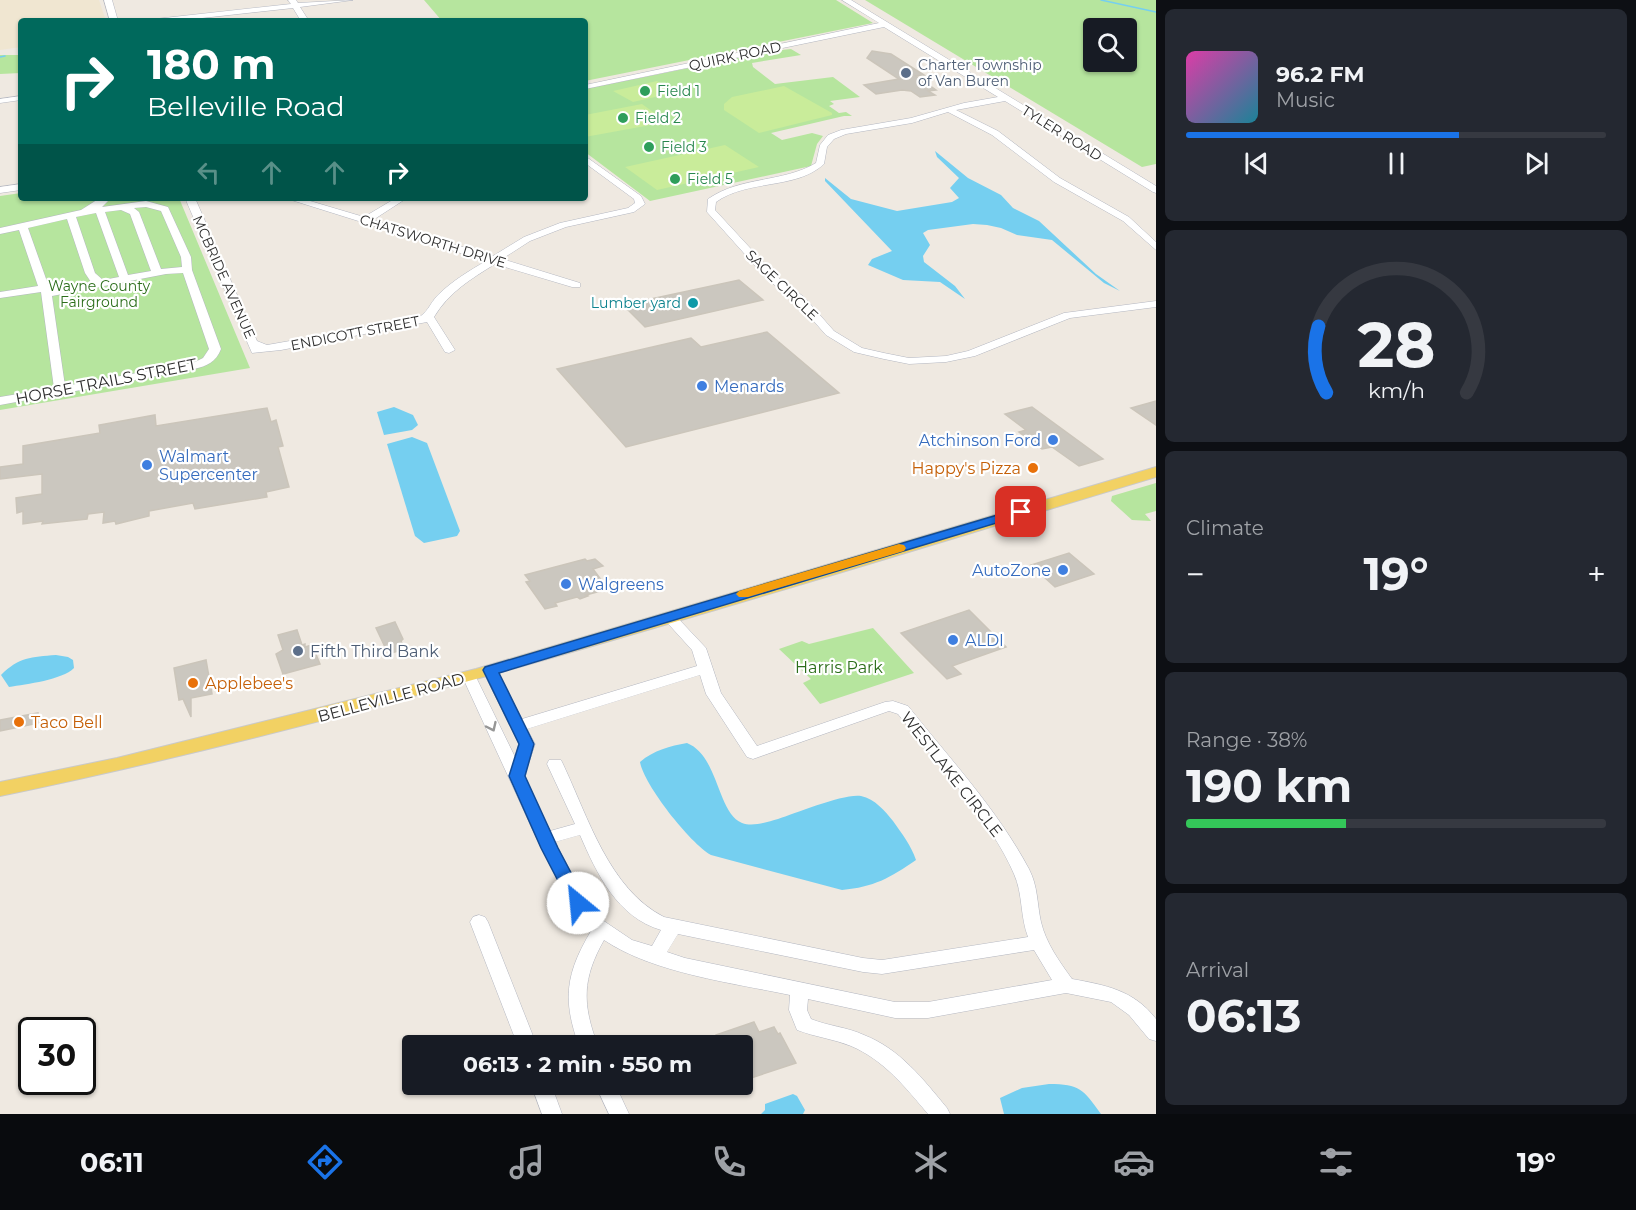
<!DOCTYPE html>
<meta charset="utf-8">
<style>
:root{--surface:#171b24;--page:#242831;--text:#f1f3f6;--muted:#9ea1a6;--line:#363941;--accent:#1a73e8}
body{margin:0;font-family:Montserrat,sans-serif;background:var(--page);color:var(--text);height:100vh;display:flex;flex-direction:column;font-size:22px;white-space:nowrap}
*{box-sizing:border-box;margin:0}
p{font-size:20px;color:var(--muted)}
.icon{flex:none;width:33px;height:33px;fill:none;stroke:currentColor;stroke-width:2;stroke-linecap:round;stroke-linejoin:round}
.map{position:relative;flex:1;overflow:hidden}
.details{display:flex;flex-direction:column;gap:9px;padding:9px;background:#0d0f14;width:480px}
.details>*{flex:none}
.hud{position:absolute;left:18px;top:18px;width:570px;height:183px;border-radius:6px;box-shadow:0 2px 4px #0004;background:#00695c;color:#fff;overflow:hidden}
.buttons{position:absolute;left:1083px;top:18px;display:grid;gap:12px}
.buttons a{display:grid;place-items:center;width:54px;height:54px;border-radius:6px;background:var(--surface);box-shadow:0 2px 4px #0004;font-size:30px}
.speed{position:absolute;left:18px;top:1017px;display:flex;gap:12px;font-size:30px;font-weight:700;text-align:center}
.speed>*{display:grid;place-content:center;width:78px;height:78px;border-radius:50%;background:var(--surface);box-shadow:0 2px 4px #0004;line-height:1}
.speed .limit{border:3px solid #111;border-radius:9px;background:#fff;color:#111}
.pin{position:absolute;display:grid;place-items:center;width:51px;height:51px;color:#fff;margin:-26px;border-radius:12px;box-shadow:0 3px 9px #0006}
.me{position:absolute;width:66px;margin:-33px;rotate:332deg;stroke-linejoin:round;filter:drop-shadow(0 0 4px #0008)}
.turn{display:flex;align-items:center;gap:21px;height:126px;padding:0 30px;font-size:27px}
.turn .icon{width:78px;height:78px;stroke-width:2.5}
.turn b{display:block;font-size:42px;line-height:51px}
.lanes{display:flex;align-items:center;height:57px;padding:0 30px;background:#0003;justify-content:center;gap:30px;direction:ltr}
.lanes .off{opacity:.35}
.big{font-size:45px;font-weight:700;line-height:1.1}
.details .widget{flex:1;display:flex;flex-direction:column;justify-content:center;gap:9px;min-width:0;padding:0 21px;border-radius:9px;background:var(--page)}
.details .dial{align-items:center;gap:0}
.dial svg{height:156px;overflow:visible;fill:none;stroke:var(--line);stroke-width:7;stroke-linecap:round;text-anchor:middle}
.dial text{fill:var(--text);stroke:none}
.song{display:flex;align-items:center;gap:18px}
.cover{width:72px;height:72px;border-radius:9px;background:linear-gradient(135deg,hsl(320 70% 55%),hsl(190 70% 35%))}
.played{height:6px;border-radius:3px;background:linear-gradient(90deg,var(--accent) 65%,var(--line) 65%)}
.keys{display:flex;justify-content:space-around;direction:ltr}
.heat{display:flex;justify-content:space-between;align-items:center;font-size:33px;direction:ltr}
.charge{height:9px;border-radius:4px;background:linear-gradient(90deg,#34c759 38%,var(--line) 0)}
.trip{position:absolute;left:402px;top:1035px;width:351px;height:60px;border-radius:6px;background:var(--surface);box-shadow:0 2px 4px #0004;font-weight:700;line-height:60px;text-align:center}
.tab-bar{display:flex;height:96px;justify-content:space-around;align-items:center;background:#090b0e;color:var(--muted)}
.tab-bar .icon{width:42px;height:42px}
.tab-bar .active{color:var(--accent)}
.tab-bar b{font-size:27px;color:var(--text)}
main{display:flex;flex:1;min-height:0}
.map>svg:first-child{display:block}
.education{fill:#f0e6d1}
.green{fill:#b6e59e;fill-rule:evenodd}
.pitch{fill:#c9ec9a}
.water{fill:#75cff0}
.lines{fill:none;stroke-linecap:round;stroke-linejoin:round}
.stream{stroke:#75cff0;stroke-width:1.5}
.building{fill:#cbc7bf;stroke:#cbc5ba;stroke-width:1.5}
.minor-casing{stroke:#b4b7c1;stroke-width:1}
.major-casing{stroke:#c9c9c9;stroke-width:2}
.minor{fill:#fff;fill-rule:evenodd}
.major{fill:#f2d163;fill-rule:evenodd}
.oneway{stroke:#969696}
.route{fill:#1a73e8;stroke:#114b97;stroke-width:1.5}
.slow{fill:#f59e0b}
.service-dot{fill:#5c6f8a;stroke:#fff;stroke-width:2}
.leisure-dot{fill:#2e9e5b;stroke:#fff;stroke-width:2}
.culture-dot{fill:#0f9aa8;stroke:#fff;stroke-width:2}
.shop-dot{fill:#3f7fe0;stroke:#fff;stroke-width:2}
.food-dot{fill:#e8710a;stroke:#fff;stroke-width:2}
.labels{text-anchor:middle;stroke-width:4.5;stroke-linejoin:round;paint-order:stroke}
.far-street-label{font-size:14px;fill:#2e2e2e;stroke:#fff}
.far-service-label{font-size:14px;fill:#4e5e75;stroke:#fff;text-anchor:start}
.far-leisure-label{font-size:14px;fill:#27864d;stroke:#fff;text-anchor:start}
.far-park-label{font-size:14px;fill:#2c6e1b;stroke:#fff}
.far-culture-label{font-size:14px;fill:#0d838f;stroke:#fff;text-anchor:end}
.street-label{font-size:16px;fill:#2e2e2e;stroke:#fff}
.shop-label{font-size:16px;fill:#366cbe;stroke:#fff;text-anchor:start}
.food-label{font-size:16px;fill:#c56008;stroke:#fff;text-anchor:start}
.service-label{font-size:16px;fill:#4e5e75;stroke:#fff;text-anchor:start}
.park-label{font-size:16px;fill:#2c6e1b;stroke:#fff}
</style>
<main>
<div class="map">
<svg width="1156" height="1114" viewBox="0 0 1156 1114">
<rect width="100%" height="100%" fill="#efe9e1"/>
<polygon class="education" points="0,0 99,0 106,21 21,21 21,47 0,50"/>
<g class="green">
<polygon points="424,0 836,0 873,23 585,81 585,21 442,21"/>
<path d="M865,0H1156V164L1142,167ZM1094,28H1126V62H1094Z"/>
<polygon points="791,49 801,55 752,63 753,67 775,84 833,77 860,97 830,101 834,104 829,106 839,113 846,112 852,116 844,116 771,133 782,140 812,133 823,136 817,144 811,166 650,201 585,152 585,89 773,51"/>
<polygon points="0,55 21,55 21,73 0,74"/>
<polygon points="21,193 21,198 179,198 250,368 0,410 0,196"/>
<polygon points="1156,483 1156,511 1145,514 1151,521 1132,520 1111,501 1112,496"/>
<polygon points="873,628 914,673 820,704 803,683 811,679 779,649 802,641 809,644"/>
</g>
<g class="pitch">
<polygon points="657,81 677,92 633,102 613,91"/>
<polygon points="784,86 832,113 832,115 759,133 724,110 724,104 732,97"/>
<polygon points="642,104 667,122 585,137 585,115"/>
<polygon points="725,145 759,167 657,190 625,167"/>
</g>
<g class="water">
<polygon points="935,151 968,178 1001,195 1013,208 1039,221 1096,274 1120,291 1104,283 1052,240 1017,235 1001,228 987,225 973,224 928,230 923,233 930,245 923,256 924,262 955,286 965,299 940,282 903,280 868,265 872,259 892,251 825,181 825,178 851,199 897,211 952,202 959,198 950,188 959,178 937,157"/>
<polygon points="394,407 413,415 418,425 412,430 384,435 377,412"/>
<polygon points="412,437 427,443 460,531 457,536 424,543 415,536 387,444"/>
<path d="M56,655L68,657L73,660L74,668C62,680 27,684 9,687L1,675C19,657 31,657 56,655Z"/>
<path d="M687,743C719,756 717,813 742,823C753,827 767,822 778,819C796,813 845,793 861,796C875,799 885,811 893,821C902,834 911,845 916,860C890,878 874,887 842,890L711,855C690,843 644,785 640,762C654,750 670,746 687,743Z"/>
<path d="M1049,1084C1080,1084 1083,1089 1101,1114H1004L1000,1098L1022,1088Z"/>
<polygon points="793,1094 797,1096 805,1110 803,1114 761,1114 765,1110 765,1104"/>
</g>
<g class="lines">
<g class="stream">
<polyline points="1101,0 1156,12"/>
<polyline points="0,57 5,56"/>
</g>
</g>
<g class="building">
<polygon points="872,51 891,54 924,75 916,76 936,90 928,91 935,95 920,97 911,91 902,90 876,94 864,85 899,79 867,58"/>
<polygon points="739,280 763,300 645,327 623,305"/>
<polygon points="767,332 839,393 626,447 557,369 691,338 701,347"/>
<polygon points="1156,401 1156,425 1131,408"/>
<polygon points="1032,407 1103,459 1079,466 1052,447 1042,449 1019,432 1026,430 1005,414"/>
<polygon points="267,408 271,422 276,420 283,446 278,447 289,487 266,492 267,497 195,509 193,503 149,511 149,516 116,524 115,521 103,523 104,512 88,514 87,519 42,524 43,521 23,524 23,511 17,513 16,498 42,494 42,474 0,479 0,467 23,464 23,446 100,433 99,425 155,415 156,426"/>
<polygon points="1069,553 1094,574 1055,587 1031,565"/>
<polygon points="585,559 587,561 595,559 603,566 593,569 608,589 586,595 588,596 580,599 577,597 555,603 557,606 545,609 526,582 530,581 525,575"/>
<polygon points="969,610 1006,647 952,666 961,674 947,679 901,633"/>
<polygon points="395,622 403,639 401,641 405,649 391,653 389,648 386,649 376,628"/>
<polygon points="297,630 302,645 305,644 305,647 312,645 320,664 283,674 276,654 283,650 278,635"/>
<polygon points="206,660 212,694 191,698 191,717 183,699 179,700 174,668"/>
<polygon points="38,713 39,723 0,731 0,720"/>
<polygon points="754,1022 759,1032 774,1027 778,1034 780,1033 796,1063 742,1081 742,1046 700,1046 700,1043 717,1038 716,1035"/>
</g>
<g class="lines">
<g class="minor-casing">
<g id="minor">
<polygon points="104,0 112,0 118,21 110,21"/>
<polygon points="288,0 296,0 298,3 353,0 300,7 309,21 301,21 293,8 175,21 151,21 155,19 291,4"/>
<path d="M842,0H851L1156,186V193L1153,192L1005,101L956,110L998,131L1060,178L1129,217L1156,242V250L1123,221L1054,182L992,135L948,112L912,123L846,134L834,139L827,147L824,164C796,190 748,179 716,202L715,210L776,276L804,297L834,331L862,348L884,353L909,358L946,356L968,351L1064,313L1156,301V307L1070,318L975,356L946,362L909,364L884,359L854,352L826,335L796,301L768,280L707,212L708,199C741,176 782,183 816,163L820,145L828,135L841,130L911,118L964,103L998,97L884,27L585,89V85L879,23Z"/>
<polygon points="21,96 21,100 0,103 0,99"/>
<path d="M585,156L641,196L645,204L634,212L566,227L530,241L502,259L580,283V287H572L495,264C471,279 449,292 434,317L455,350L449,353L445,352L427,322L281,350L252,353L185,198H195L257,341L267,345L415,319C428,314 429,304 438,295C452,281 469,271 486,261L285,198H300L364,217L396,198H407L373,220L493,256L524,237L560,223L628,208L635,203L634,199L585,163Z"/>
<polygon points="21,184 21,190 0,193 0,187"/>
<path d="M100,198H111L102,207L146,201L168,207L191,257L192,270L221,349C216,362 207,366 194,369L0,405V397L54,388L41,292L0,298V292L38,286L19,230L0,234V228L81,210ZM146,207L161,211L181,257L182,267L161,269L139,212L134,208ZM121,210L130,214L151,271L128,275L105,212ZM96,213L119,277L103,280L95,273L76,217ZM67,219L85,273L91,282L50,290L28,228ZM183,273L209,349L203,358L193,363L65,386L52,296L166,274Z"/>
<path d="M669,613L674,614L706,648L721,693L757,746L885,702L893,701L908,706C950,759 997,809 1029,869C1038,886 1037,904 1041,922C1046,943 1059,961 1072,979C1105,985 1134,990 1156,1019V1041L1149,1039L1129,1015L1111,1002L1066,993L928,1018H895L808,999L807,1010L811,1019C828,1026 847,1027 864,1035C900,1049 923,1079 947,1108L950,1114H928C906,1088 884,1060 851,1046C834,1039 815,1037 797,1030L789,1010L790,995C733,983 653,973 604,940C582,979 582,1004 598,1046H579C562,999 566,973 591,931L580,923L537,839L462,676L464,673H474L515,757L519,744L483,671L485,668H495L522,719L697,666L692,650L662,617ZM700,675L706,694L747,757L753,759L889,711L898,714C935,762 990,818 1014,874C1023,894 1020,916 1028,937L882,960L863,958L664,917C609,889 588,817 563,764L561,760H549L547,764L575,824L550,831L524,777L535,744L527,729ZM580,835C597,874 617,917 661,930L652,946L632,940L592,913L555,842ZM678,934L863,972L882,974L1034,950L1052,980L928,1002H895L685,958L667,952Z"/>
<polygon points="479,915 485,917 488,922 537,1046 518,1046 470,922 473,917"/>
<polygon points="531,1084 551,1084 562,1114 542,1114"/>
<polygon points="595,1084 615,1084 629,1114 609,1114"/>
</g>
</g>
<g class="major-casing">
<path id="major" d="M1156,467V477C773,592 392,715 0,796V782L117,758L476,669Z"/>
</g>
<use href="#minor" class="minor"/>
<use href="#major" class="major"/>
</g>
<defs><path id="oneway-chevron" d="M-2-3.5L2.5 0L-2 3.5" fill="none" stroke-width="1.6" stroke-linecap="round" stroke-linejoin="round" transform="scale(1.5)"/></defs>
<use class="oneway" href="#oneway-chevron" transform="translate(492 727) rotate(65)"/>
<polygon class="route" points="1021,508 1026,509 1028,512 1026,514 499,673 534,744 525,776 558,848 587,903 584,908 578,910 572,908 541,848 509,776 519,744 483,670 485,667"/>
<polygon class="slow" points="899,544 904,545 906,548 904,551 748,597 739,597 736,594 739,591"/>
<g class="service-dot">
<circle cx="906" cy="73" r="6"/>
<circle cx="298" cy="651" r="6"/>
</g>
<g class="leisure-dot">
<circle cx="645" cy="91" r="6"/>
<circle cx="623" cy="118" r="6"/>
<circle cx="649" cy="147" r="6"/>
<circle cx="675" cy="179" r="6"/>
</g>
<circle class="culture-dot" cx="693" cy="303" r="6"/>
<g class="shop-dot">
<circle cx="702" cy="386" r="6"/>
<circle cx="1053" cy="440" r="6"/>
<circle cx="147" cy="465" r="6"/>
<circle cx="1063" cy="570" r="6"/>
<circle cx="566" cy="584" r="6"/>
<circle cx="953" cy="640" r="6"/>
</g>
<g class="food-dot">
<circle cx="1033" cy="468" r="6"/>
<circle cx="193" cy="683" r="6"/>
<circle cx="19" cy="722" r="6"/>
</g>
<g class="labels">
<g class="far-street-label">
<text transform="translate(735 56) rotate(-12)" y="5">QUIRK ROAD</text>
<text transform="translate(1062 133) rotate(32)" y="5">TYLER ROAD</text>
<text transform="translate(433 241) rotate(17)" y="5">CHATSWORTH DRIVE</text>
<text transform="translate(224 277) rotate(66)" y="5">MCBRIDE AVENUE</text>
<text transform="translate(782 285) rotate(44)" y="5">SAGE CIRCLE</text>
<text transform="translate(355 333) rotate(-11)" y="5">ENDICOTT STREET</text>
</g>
<g class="far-service-label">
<text x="918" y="70">Charter Township<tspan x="918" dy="16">of Van Buren</tspan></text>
</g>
<g class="far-leisure-label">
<text x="657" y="96">Field 1</text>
<text x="635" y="123">Field 2</text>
<text x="661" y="152">Field 3</text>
<text x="687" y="184">Field 5</text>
</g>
<g class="far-park-label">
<text x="99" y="291">Wayne County<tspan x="99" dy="16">Fairground</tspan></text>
</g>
<g class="far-culture-label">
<text x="681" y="308">Lumber yard</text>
</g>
<g class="street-label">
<text transform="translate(106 381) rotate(-11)" y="6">HORSE TRAILS STREET</text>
<text transform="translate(391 697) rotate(-15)" y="6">BELLEVILLE ROAD</text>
<text transform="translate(952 774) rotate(52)" y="6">WESTLAKE CIRCLE</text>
</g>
<g class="shop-label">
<text x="714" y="392">Menards</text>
<text x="1041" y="446" text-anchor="end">Atchinson Ford</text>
<text x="159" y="462">Walmart<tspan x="159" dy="18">Supercenter</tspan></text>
<text x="1051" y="576" text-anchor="end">AutoZone</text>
<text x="578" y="590">Walgreens</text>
<text x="965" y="646">ALDI</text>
</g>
<g class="food-label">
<text x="1021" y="474" text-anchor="end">Happy's Pizza</text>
<text x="205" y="689">Applebee's</text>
<text x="31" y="728">Taco Bell</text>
</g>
<g class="service-label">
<text x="310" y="657">Fifth Third Bank</text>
</g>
<g class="park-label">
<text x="839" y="673">Harris Park</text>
</g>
</g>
</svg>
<div class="buttons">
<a><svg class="icon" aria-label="search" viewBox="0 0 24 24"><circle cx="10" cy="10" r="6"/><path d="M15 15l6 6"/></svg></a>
</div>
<div class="speed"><div class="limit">30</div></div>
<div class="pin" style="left:1021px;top:512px;background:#d93025"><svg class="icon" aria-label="arrive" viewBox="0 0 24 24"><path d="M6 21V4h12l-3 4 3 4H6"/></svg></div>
<svg class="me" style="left:578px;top:903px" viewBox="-20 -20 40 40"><circle r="19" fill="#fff"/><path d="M0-13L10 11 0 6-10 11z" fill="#1a73e8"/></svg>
<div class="trip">06:13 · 2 min · 550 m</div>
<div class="hud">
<div class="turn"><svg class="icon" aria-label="right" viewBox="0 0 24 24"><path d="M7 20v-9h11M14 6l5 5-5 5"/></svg><div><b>180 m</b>Belleville Road</div></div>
<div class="lanes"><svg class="icon off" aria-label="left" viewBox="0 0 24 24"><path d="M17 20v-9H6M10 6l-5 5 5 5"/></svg><svg class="icon off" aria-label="ahead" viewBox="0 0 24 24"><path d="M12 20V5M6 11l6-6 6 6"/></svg><svg class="icon off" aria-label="ahead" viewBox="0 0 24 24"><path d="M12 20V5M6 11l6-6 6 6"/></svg><svg class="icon" aria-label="right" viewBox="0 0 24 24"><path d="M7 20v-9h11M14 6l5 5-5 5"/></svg></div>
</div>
</div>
<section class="details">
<div class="widget">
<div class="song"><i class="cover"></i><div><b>96.2 FM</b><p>Music</p></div></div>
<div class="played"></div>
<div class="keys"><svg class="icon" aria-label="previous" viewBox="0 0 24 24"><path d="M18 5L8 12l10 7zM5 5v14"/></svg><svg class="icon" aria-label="pause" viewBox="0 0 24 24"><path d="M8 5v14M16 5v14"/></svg><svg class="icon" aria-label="next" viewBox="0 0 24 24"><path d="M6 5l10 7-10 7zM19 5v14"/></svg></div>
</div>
<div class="widget dial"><svg viewBox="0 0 100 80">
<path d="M14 69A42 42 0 1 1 86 69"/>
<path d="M14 69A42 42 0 0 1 10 35" stroke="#1a73e8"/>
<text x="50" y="56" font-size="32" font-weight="700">28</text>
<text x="50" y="72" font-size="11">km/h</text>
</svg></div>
<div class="widget"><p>Climate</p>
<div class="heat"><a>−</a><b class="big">19°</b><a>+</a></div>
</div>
<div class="widget"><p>Range · 38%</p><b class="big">190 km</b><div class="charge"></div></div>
<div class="widget"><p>Arrival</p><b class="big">06:13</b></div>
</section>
</main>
<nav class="tab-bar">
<b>06:11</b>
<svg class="icon active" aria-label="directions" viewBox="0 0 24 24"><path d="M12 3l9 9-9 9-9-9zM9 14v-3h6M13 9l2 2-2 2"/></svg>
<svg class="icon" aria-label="music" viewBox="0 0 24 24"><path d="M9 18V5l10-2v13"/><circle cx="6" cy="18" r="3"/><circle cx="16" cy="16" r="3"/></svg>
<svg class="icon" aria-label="phone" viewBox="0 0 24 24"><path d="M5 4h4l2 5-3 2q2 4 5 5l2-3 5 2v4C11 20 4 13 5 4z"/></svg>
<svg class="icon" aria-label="climate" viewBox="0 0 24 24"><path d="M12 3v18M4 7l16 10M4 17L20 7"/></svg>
<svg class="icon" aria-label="car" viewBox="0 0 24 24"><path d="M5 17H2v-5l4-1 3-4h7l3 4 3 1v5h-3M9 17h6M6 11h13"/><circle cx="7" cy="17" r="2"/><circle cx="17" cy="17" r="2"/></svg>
<svg class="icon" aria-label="filters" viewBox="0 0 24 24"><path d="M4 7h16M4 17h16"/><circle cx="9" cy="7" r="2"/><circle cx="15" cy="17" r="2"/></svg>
<b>19°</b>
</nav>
